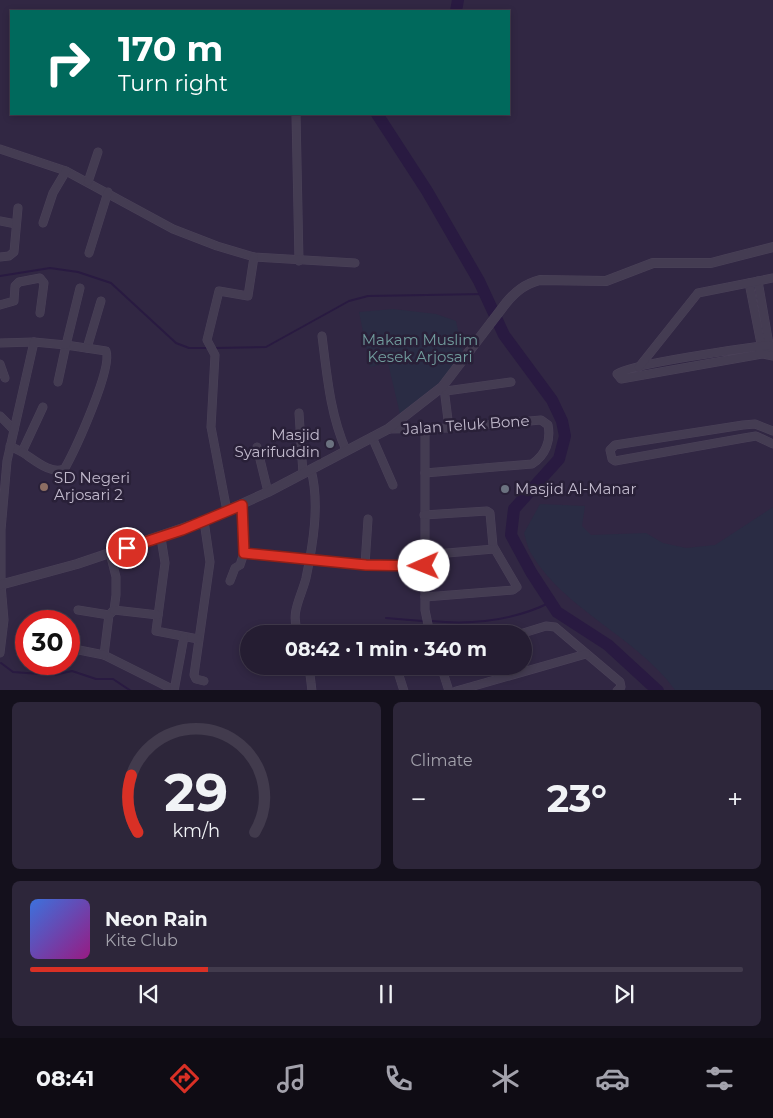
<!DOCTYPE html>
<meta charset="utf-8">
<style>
:root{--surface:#251d32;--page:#2d263a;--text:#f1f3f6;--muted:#a3a2ac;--line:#423b4d;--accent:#d93025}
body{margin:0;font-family:Montserrat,sans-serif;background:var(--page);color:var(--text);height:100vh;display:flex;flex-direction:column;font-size:19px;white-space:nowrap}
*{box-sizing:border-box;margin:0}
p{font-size:16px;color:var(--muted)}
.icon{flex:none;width:28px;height:28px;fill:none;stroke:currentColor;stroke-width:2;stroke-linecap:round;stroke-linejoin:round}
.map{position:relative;height:690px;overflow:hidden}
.details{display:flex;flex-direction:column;gap:12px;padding:12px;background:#14101c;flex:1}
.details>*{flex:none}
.top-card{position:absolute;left:10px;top:10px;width:500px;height:105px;border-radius:0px;box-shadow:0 2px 8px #0003,0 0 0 1px var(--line);background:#00695c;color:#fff;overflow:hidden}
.speed{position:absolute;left:15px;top:610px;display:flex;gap:10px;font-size:25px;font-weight:700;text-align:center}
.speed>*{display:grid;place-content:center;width:65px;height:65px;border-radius:50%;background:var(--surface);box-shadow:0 2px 8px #0003,0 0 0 1px var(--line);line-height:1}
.speed .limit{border:8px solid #d22;background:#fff;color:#111}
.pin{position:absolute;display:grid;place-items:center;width:42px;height:42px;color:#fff;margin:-21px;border:2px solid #fff;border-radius:50%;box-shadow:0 1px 5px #0007}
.me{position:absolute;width:55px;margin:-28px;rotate:269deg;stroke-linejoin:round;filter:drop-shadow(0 0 4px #0008)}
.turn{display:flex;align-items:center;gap:18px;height:105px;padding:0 25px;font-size:22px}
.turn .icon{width:65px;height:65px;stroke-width:2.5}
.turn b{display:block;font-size:35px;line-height:42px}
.big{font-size:38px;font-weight:700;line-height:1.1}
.details .card{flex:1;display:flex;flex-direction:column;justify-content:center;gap:8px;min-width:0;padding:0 18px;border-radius:8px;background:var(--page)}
.details .dial{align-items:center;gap:0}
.dial svg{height:130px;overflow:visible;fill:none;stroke:var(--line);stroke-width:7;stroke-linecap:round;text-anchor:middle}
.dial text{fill:var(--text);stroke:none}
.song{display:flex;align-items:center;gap:15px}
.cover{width:60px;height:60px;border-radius:8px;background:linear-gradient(135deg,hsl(220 70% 55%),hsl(310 70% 35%))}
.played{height:5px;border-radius:2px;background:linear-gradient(90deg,var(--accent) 25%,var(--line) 25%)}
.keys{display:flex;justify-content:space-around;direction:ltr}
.heat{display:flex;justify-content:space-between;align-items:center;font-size:28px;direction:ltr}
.details .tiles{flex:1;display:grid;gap:12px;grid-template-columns:1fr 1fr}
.card:last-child{grid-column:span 2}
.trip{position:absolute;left:240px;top:625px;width:292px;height:50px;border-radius:25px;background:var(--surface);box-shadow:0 2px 8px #0003,0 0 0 1px var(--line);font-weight:700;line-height:50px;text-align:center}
.tab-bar{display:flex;height:80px;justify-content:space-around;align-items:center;background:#0f0c14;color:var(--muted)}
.tab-bar .icon{width:35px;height:35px}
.tab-bar .on{color:var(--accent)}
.tab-bar b{font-size:22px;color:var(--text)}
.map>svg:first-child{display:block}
.green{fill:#2a2c44}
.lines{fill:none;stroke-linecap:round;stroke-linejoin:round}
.stream{stroke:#291a41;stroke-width:2}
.river{stroke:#291a41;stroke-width:12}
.minor-casing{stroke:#4b4259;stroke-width:9}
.tertiary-casing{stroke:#4b4259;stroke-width:10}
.minor{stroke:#443c52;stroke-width:8}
.tertiary{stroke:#443c52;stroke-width:9}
.route-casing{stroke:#8d1f18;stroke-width:12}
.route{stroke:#d93025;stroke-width:9}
.worship-dot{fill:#6b7280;stroke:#292038;stroke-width:2}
.education-dot{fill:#8d6e63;stroke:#292038;stroke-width:2}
.labels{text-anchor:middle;stroke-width:5;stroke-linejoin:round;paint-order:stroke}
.park-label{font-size:15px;fill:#719c9d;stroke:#292038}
.street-label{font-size:15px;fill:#c1b9cc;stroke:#292038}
.poi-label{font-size:15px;fill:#c1b9cc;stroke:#292038;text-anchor:start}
</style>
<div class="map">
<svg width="773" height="691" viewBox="0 0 773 691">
<rect width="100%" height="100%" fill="#312743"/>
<g class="green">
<polygon points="393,309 436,314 456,321 463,353 443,380 400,414 388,363 370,367 359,312"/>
<path d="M540,504L585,506L582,526L591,535L646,533L663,543L686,548L715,545L773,507V690H675C637,637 566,611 532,555C528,549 526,540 524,533Z"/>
</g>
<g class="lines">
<g class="stream">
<polyline points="0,276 50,268 78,272 111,283 176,343 189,348 208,348"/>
<polyline points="215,348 266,347 349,301 368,296 485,294"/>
<polyline points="386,618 422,621"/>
<path d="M431,621C472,625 513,621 551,602"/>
<polyline points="1,663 13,672 54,675 72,671 96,679 113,679 131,691"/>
</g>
<g class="river">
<polyline points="456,11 458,0"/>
<polyline points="377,114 427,191 479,281 504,335 552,400 562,421 565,436 559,459 514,509 511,535 531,572 557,612 608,645 658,691"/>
</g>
<g class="minor-casing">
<g id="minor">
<polyline points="296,114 299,261"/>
<polyline points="0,149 66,171 173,229 217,246 254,257 355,263"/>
<polyline points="88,182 98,152"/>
<polyline points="0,221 16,224"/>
<polyline points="43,223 53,193 66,171"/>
<polyline points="89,253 108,192"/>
<polyline points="0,257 9,256 14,252 18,208"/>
<polyline points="758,281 770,350"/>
<polyline points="749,283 762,349"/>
<polyline points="0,305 14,301 15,286 19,282 40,278 44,283 40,313"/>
<path d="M322,336C327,375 330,414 346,450"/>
<polyline points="0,343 34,342"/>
<path d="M773,347L769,345C746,348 629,364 617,374L621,379L762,354L773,356"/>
<polyline points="87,348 101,301"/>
<polyline points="0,364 5,378"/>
<polyline points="639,367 698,293 773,278"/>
<polyline points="444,388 449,428"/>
<polyline points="446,391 511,382"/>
<polyline points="299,413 303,474"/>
<polyline points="0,416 14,430"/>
<path d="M388,429L449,428L541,420L548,425C551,440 546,455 532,464L425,473"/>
<polyline points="425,429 425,610 430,634"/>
<polyline points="773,431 755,424 743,425 615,445 610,450 612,459 615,461 744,438 756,436 773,444"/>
<polyline points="372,437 393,485"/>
<polyline points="10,446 22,452 43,407"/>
<polyline points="257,447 268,492"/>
<path d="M22,452C32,458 53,477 65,468C75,450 113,368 106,351L66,345L58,382"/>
<polyline points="227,511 211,427 215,355 207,340 219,291 248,296 254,257"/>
<polyline points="424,515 487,511 490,513 493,546 517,587 513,590 425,597"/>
<polyline points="204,521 210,562 194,675 196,679 204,681"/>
<polyline points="161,538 165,563 156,631 198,639"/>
<polyline points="110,553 116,577 116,595 114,610 109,615 104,655 174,690"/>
<polyline points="244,553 365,565 425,566"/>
<polyline points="424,555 494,549"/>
<polyline points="365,565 368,519"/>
<polyline points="230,581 235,568 240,565 244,553 243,505"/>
<polyline points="78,610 109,615"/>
<polyline points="114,610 158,615"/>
<path d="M299,634C289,614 301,598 306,578C313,545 320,503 311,470"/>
<polyline points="520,634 546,626 555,627 620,682 621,687 617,691"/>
<polyline points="69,648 104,655"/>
<polyline points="0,653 4,620 1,585 1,530 7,461 34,342 66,345 80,288"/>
<polyline points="309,666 312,691"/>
<polyline points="396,666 404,691"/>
<polyline points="441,666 449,691"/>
<polyline points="174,691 184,637"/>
<polyline points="456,691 586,654"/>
</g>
</g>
<g class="tertiary-casing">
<path id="tertiary" d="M0,585L77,564L204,521L268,492L388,429L442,387L506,303C516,291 525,284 540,280L606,281L653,263H711L773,247"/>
</g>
<use href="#minor" class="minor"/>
<use href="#tertiary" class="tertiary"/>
</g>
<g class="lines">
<g class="route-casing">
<polyline id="route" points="127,548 182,530 242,505 244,553 366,565 424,566"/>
</g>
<use href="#route" class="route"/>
</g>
<g class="worship-dot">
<circle cx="330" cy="444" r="5"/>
<circle cx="505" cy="489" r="5"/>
</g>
<circle class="education-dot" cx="44" cy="487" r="5"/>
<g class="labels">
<g class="park-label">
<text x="420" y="345">Makam Muslim<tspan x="420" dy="17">Kesek Arjosari</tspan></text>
</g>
<g class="street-label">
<text transform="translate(466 425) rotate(-4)" y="5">Jalan Teluk Bone</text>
</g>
<g class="poi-label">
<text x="320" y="440" text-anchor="end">Masjid<tspan x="320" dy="17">Syarifuddin</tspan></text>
<text x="54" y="483">SD Negeri<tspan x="54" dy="17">Arjosari 2</tspan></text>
<text x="515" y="494">Masjid Al-Manar</text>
</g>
</g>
</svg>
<div class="speed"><div class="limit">30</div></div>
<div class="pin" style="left:127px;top:548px;background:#d93025"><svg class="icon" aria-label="arrive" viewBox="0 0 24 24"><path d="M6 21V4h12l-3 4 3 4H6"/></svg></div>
<svg class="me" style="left:424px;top:566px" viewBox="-20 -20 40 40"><circle r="19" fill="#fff"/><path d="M0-13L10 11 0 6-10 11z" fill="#d93025"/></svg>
<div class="trip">08:42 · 1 min · 340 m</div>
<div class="top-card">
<div class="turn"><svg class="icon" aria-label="right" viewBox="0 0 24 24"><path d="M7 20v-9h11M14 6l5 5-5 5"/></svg><div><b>170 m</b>Turn right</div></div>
</div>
</div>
<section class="details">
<div class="tiles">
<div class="card dial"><svg viewBox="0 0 100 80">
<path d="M14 69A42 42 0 1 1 86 69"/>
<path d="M14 69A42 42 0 0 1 10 34" stroke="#d93025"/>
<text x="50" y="56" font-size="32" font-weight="700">29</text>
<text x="50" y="72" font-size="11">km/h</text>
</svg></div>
<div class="card"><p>Climate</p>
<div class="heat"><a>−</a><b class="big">23°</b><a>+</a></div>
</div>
<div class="card">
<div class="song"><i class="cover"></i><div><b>Neon Rain</b><p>Kite Club</p></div></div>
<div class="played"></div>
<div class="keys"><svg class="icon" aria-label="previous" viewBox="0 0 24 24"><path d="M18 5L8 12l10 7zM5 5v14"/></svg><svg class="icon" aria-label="pause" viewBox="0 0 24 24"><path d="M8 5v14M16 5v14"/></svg><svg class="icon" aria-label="next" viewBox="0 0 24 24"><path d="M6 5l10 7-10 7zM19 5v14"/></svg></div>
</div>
</div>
</section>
<nav class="tab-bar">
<b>08:41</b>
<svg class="icon on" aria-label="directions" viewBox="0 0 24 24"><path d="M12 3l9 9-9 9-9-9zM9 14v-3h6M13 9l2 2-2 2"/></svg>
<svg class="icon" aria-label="music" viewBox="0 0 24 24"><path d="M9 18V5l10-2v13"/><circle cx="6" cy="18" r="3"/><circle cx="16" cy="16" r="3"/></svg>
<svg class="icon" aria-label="phone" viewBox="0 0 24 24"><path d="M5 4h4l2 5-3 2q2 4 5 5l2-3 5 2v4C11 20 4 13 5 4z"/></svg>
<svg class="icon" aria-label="climate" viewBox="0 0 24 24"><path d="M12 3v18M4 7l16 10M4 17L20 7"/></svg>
<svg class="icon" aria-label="car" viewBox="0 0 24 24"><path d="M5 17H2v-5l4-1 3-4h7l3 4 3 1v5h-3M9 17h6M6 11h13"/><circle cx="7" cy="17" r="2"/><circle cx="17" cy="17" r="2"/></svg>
<svg class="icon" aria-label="filters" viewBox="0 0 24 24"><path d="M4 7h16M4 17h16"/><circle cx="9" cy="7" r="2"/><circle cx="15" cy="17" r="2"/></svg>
</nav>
